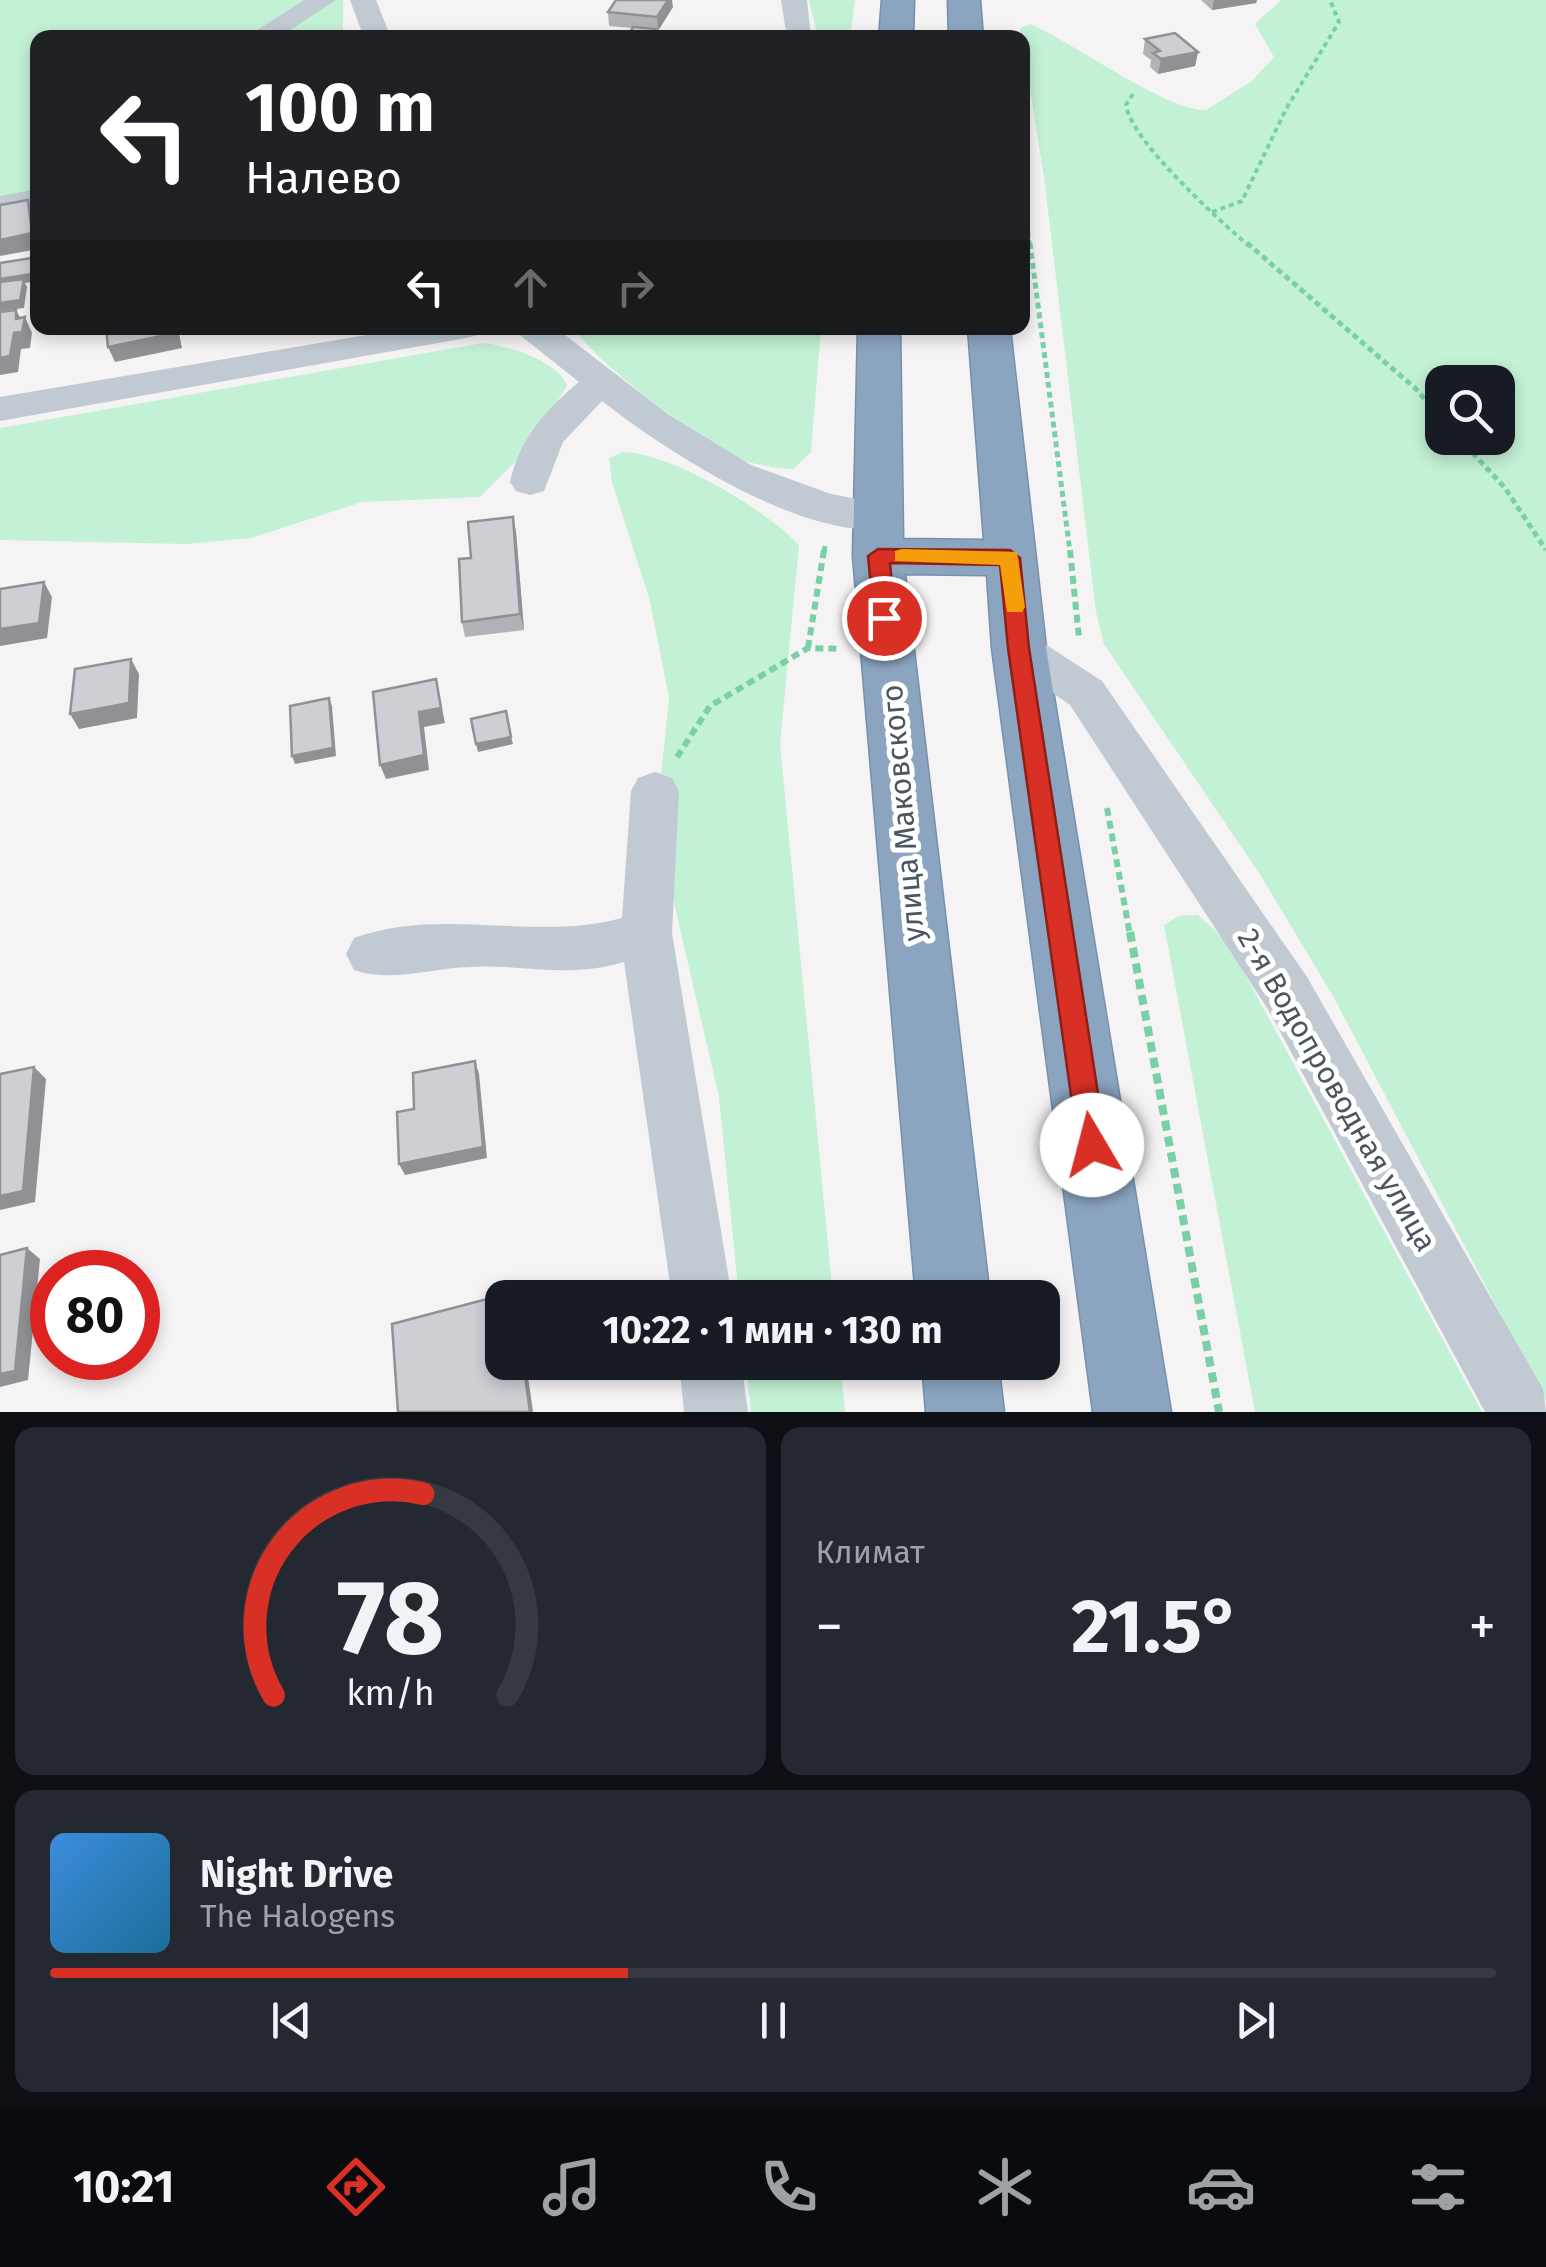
<!DOCTYPE html>
<html lang="ru">
<meta charset="utf-8">
<style>
:root{--surface:#171b24;--page:#242831;--text:#f1f3f6;--muted:#9ea1a6;--line:#363941;--accent:#d93025}
body{margin:0;font-family:"Fira Sans",sans-serif;background:var(--page);color:var(--text);height:100vh;display:flex;flex-direction:column;font-size:38px;white-space:nowrap}
*{box-sizing:border-box;margin:0}
p{font-size:32px;color:var(--muted)}
.icon{flex:none;width:55px;height:55px;fill:none;stroke:currentColor;stroke-width:2;stroke-linecap:round;stroke-linejoin:round}
.map{position:relative;height:1412px;overflow:hidden}
.drawer{display:flex;flex-direction:column;gap:15px;padding:15px;background:#0d0f14;flex:1}
.drawer>*{flex:none}
.hud{position:absolute;left:30px;top:30px;width:1000px;height:305px;border-radius:20px;box-shadow:0 5px 15px #0003;background:#202124;color:#fff;overflow:hidden}
.controls{position:absolute;left:1425px;top:365px;display:grid;gap:20px}
.controls a{display:grid;place-items:center;width:90px;height:90px;border-radius:20px;background:var(--surface);box-shadow:0 5px 15px #0003;font-size:50px}
.speed{position:absolute;left:30px;top:1250px;display:flex;gap:20px;font-size:50px;font-weight:700;text-align:center}
.speed>*{display:grid;place-content:center;width:130px;height:130px;border-radius:50%;background:var(--surface);box-shadow:0 5px 15px #0003;line-height:1}
.speed .limit{border:15px solid #d22;background:#fff;color:#111}
.pin{position:absolute;display:grid;place-items:center;width:85px;height:85px;color:#fff;margin:-42px;border:5px solid #fff;border-radius:50%;box-shadow:0 2px 10px #0007}
.me{position:absolute;width:110px;margin:-55px;rotate:352deg;stroke-linejoin:round;filter:drop-shadow(0 0 8px #0008)}
.turn{display:flex;align-items:center;gap:35px;height:210px;padding:0 50px;font-size:45px}
.turn .icon{width:130px;height:130px;stroke-width:2.5}
.turn b{display:block;font-size:70px;line-height:85px}
.lanes{display:flex;align-items:center;height:95px;padding:0 50px;background:#0003;justify-content:center;gap:50px;direction:ltr}
.lanes .off{opacity:.35}
.big{font-size:75px;font-weight:700;line-height:1.1}
.drawer .card{flex:1;display:flex;flex-direction:column;justify-content:center;gap:15px;min-width:0;padding:0 35px;border-radius:20px;background:var(--page)}
.drawer .dial{align-items:center;gap:0}
.dial svg{height:260px;overflow:visible;fill:none;stroke:var(--line);stroke-width:7;stroke-linecap:round;text-anchor:middle}
.dial text{fill:var(--text);stroke:none}
.song{display:flex;align-items:center;gap:30px}
.cover{width:120px;height:120px;border-radius:15px;background:linear-gradient(135deg,hsl(210 70% 55%),hsl(200 70% 35%))}
.played{height:10px;border-radius:5px;background:linear-gradient(90deg,var(--accent) 40%,var(--line) 40%)}
.keys{display:flex;justify-content:space-around;direction:ltr}
.heat{display:flex;justify-content:space-between;align-items:center;font-size:55px;direction:ltr}
.drawer .tiles{flex:1;display:grid;gap:15px;grid-template-columns:1fr 1fr}
.card:last-child{grid-column:span 2}
.trip{position:absolute;left:485px;top:1280px;width:575px;height:100px;border-radius:20px;background:var(--surface);box-shadow:0 5px 15px #0003;font-weight:700;line-height:100px;text-align:center}
.dock{display:flex;height:160px;justify-content:space-around;align-items:center;background:#090b0e;color:var(--muted)}
.dock .icon{width:70px;height:70px}
.dock .on{color:var(--accent)}
.dock b{font-size:45px;color:var(--text)}
.map>svg:first-child{display:block}
.green{fill:#c3f1d5;fill-rule:evenodd}
.lines{fill:none;stroke-linecap:round;stroke-linejoin:round}
.highway-casing{stroke:#7690ad;stroke-width:3}
.path-far3{stroke:#7ad0a6;stroke-width:4;stroke-dasharray:5 4;stroke-linecap:butt}
.path-far2{stroke:#7ad0a6;stroke-width:5;stroke-dasharray:6 4;stroke-linecap:butt}
.path-far1{stroke:#7ad0a6;stroke-width:6;stroke-dasharray:8 5;stroke-linecap:butt}
.path{stroke:#7ad0a6;stroke-width:8;stroke-dasharray:10 6;stroke-linecap:butt}
.minor{fill:#c1cad2;fill-rule:evenodd}
.highway{fill:#8ba5c1;fill-rule:evenodd}
.path-bridge{stroke:#7ad0a6;stroke-width:4;stroke-dasharray:5 4;stroke-linecap:butt}
.wall{fill:#b0b2b7}
.shaded-wall{fill:#909195}
.building{fill:#cdcfd5;stroke:#909195;stroke-width:2.5}
.route{fill:#d93025;stroke:#8d1f18;stroke-width:2.5}
.slow{fill:#f59e0b}
.labels{text-anchor:middle;stroke-width:10;stroke-linejoin:round;paint-order:stroke}
.street-label{font-size:30px;fill:#4a5661;stroke:#fff}
</style>
<div class="map">
<svg width="1546" height="1412" viewBox="0 0 1546 1412">
<rect width="100%" height="100%" fill="#f5f3f3"/>
<g class="green">
<polygon points="0,0 343,0 343,37 38,38 37,191 0,199"/>
<polygon points="809,0 855,0 850,37 818,37"/>
<path d="M1281,0H1546V1401L1333,996L1261,876L1104,644L1096,612L1044,177L1020,28L1030,24C1071,41 1170,113 1206,110L1252,81L1274,57L1255,24ZM1442,382H1498V438H1442Z"/>
<path d="M574,328H821L811,452L793,469C772,467 751,465 732,456C699,440 590,358 574,328Z"/>
<path d="M483,343C508,346 557,360 567,386L519,458L480,497L362,502L251,538L186,544L0,540V428Z"/>
<path d="M623,452C672,453 766,510 799,545L780,744L833,1297H739L719,1097L656,825L669,698L650,601L612,482L609,458Z"/>
<polygon points="1198,915 1228,943 1482,1412 1255,1412 1164,925 1179,916"/>
<polygon points="746,1363 840,1363 845,1412 751,1412"/>
</g>
<g class="lines">
<g class="highway-casing">
<g id="highway">
<polygon points="882,0 914,0 913,38 879,38"/>
<polygon points="948,0 980,0 983,38 949,38"/>
<polygon points="858,328 900,328 903,539 984,540 968,328 1010,328 1046,648 1171,1412 1093,1412 992,648 987,575 905,574 990,1298 916,1298 853,556"/>
<polygon points="922,1362 998,1362 1004,1412 926,1412"/>
</g>
</g>
<g class="path-far3">
<path d="M1133,94L1126,105C1131,141 1219,220 1249,246"/>
<polyline points="1022,187 1030,246"/>
<polyline points="1212,212 1242,201 1286,109 1339,22 1330,0"/>
</g>
<g class="path-far2">
<polyline points="1030,243 1070,552"/>
<polyline points="1247,243 1415,388 1442,419"/>
<polyline points="1459,438 1505,488 1546,550"/>
<polyline points="824,552 825,546"/>
</g>
<g class="path-far1">
<polyline points="1070,550 1079,638"/>
<polyline points="808,648 824,550"/>
<polyline points="677,757 710,706 808,648 841,649"/>
<polyline points="1107,808 1130,935"/>
</g>
<polyline class="path" points="1130,932 1219,1412"/>
<g class="minor">
<polygon points="304,0 336,0 278,38 245,38"/>
<polygon points="350,0 376,0 391,38 364,38"/>
<polygon points="781,0 807,0 811,38 783,38 786,32"/>
<polygon points="38,189 38,208 0,214 0,196"/>
<polygon points="408,328 483,328 478,335 466,338 0,421 0,397"/>
<path d="M511,328H556L669,415L751,465L831,494L894,506L900,516L894,526C813,548 663,449 602,401L563,442L544,491L530,495L516,491L510,482C519,440 546,409 579,382Z"/>
<polygon points="1019,632 1034,637 1102,681 1307,977 1543,1389 1546,1412 1485,1412 1269,1011 1070,705 1004,659 997,648 1004,637"/>
<path d="M655,772L672,778L679,791L672,933L732,1298H672L624,962C566,979 528,964 470,967C432,968 390,983 354,970L346,954L354,938C441,906 536,942 622,918L631,791L638,778Z"/>
<polygon points="679,1362 741,1362 748,1412 684,1412"/>
</g>
<use href="#highway" class="highway"/>
<polyline class="path-bridge" points="854,36 986,37"/>
</g>
<g class="wall">
<polygon points="1201,0 1257,0 1256,3 1212,10"/>
<polygon points="673,7 657,31 657,36 632,28 609,26 608,12"/>
<polygon points="1145,39 1198,52 1195,66 1158,74 1150,67 1151,60 1143,54"/>
<polygon points="513,517 516,532 524,630 465,637 462,622"/>
</g>
<g class="shaded-wall">
<polygon points="665,0 672,0 673,7 658,31 657,17"/>
<polygon points="1214,0 1257,0 1256,3 1212,10"/>
<polygon points="1198,52 1195,66 1158,74 1161,59"/>
<polygon points="28,200 34,214 38,249 0,256 0,240"/>
<polygon points="38,273 38,281 25,283 27,287 24,308 0,311 0,279"/>
<polygon points="16,310 24,325 25,317 32,333 30,348 21,349 18,372 0,375 0,358 16,319"/>
<polygon points="175,328 178,328 182,348 115,362 108,347"/>
<polygon points="513,517 516,532 524,630 520,614"/>
<polygon points="44,582 52,597 47,638 0,646 0,629"/>
<polygon points="131,659 139,674 137,718 79,729 70,714"/>
<polygon points="436,679 445,723 424,727 429,770 386,779 380,765 419,712"/>
<polygon points="329,698 332,706 336,756 295,764 292,756"/>
<polygon points="511,737 513,744 478,752 476,744"/>
<polygon points="475,1061 479,1074 487,1158 405,1175 399,1164"/>
<polygon points="34,1067 46,1079 35,1202 0,1210 0,1196"/>
<polygon points="27,1248 40,1259 28,1380 0,1387 0,1374"/>
<polygon points="523,1362 526,1362 533,1412 530,1412"/>
</g>
<g class="building">
<polygon points="616,0 668,0 657,17 608,12"/>
<polygon points="633,27 656,29 652,38 627,37"/>
<polygon points="1175,33 1198,52 1161,59 1153,53 1160,51 1145,39"/>
<polygon points="28,200 32,233 0,240 0,205"/>
<polygon points="38,257 38,273 0,279 0,263"/>
<polygon points="24,279 20,300 0,303 0,282"/>
<polygon points="16,310 16,319 25,317 22,332 14,333 10,356 0,358 0,312"/>
<polygon points="106,328 175,328 176,333 108,347"/>
<polygon points="513,517 520,614 462,622 459,559 471,558 468,522"/>
<polygon points="44,582 39,623 0,629 0,589"/>
<polygon points="131,659 129,703 70,714 75,669"/>
<polygon points="436,679 441,708 419,712 424,755 380,765 373,692"/>
<polygon points="329,698 333,748 292,756 290,706"/>
<polygon points="506,711 511,737 476,744 471,719"/>
<polygon points="475,1061 483,1147 399,1164 397,1112 414,1109 413,1073"/>
<polygon points="34,1067 23,1191 0,1196 0,1074"/>
<polygon points="27,1248 15,1371 0,1374 0,1255"/>
<polygon points="529,1288 530,1298 502,1298 502,1362 523,1362 530,1412 398,1412 392,1324"/>
</g>
<polygon class="route" points="878,549 1010,550 1020,558 1029,648 1106,1145 1102,1155 1092,1159 1082,1155 1078,1145 1008,648 1000,565 890,563 895,618 884,626 874,618 868,556"/>
<polygon class="slow" points="902,549 1017,552 1025,607 1022,612 1007,612 1000,565 895,561 895,551"/>
<g class="labels">
<g class="street-label">
<text transform="translate(903 813) rotate(-95)" y="10">улица Маковского</text>
<text transform="translate(1337 1090) rotate(60)" y="10">2-я Водопроводная улица</text>
</g>
</g>
</svg>
<div class="controls">
<a><svg class="icon" aria-label="search" viewBox="0 0 24 24"><circle cx="10" cy="10" r="6"/><path d="M15 15l6 6"/></svg></a>
</div>
<div class="speed"><div class="limit">80</div></div>
<div class="pin" style="left:884px;top:618px;background:#d93025"><svg class="icon" aria-label="arrive" viewBox="0 0 24 24"><path d="M6 21V4h12l-3 4 3 4H6"/></svg></div>
<svg class="me" style="left:1092px;top:1145px" viewBox="-20 -20 40 40"><circle r="19" fill="#fff"/><path d="M0-13L10 11 0 6-10 11z" fill="#d93025"/></svg>
<div class="trip">10:22 · 1 мин · 130 m</div>
<div class="hud">
<div class="turn"><svg class="icon" aria-label="left" viewBox="0 0 24 24"><path d="M17 20v-9H6M10 6l-5 5 5 5"/></svg><div><b>100 m</b>Налево</div></div>
<div class="lanes"><svg class="icon" aria-label="left" viewBox="0 0 24 24"><path d="M17 20v-9H6M10 6l-5 5 5 5"/></svg><svg class="icon off" aria-label="ahead" viewBox="0 0 24 24"><path d="M12 20V5M6 11l6-6 6 6"/></svg><svg class="icon off" aria-label="right" viewBox="0 0 24 24"><path d="M7 20v-9h11M14 6l5 5-5 5"/></svg></div>
</div>
</div>
<section class="drawer">
<div class="tiles">
<div class="card dial"><svg viewBox="0 0 100 80">
<path d="M14 69A42 42 0 1 1 86 69"/>
<path d="M14 69A42 42 0 0 1 60 7" stroke="#d93025"/>
<text x="50" y="56" font-size="32" font-weight="700">78</text>
<text x="50" y="72" font-size="11">km/h</text>
</svg></div>
<div class="card"><p>Климат</p>
<div class="heat"><a>−</a><b class="big">21.5°</b><a>+</a></div>
</div>
<div class="card">
<div class="song"><i class="cover"></i><div><b>Night Drive</b><p>The Halogens</p></div></div>
<div class="played"></div>
<div class="keys"><svg class="icon" aria-label="previous" viewBox="0 0 24 24"><path d="M18 5L8 12l10 7zM5 5v14"/></svg><svg class="icon" aria-label="pause" viewBox="0 0 24 24"><path d="M8 5v14M16 5v14"/></svg><svg class="icon" aria-label="next" viewBox="0 0 24 24"><path d="M6 5l10 7-10 7zM19 5v14"/></svg></div>
</div>
</div>
</section>
<nav class="dock">
<b>10:21</b>
<svg class="icon on" aria-label="directions" viewBox="0 0 24 24"><path d="M12 3l9 9-9 9-9-9zM9 14v-3h6M13 9l2 2-2 2"/></svg>
<svg class="icon" aria-label="music" viewBox="0 0 24 24"><path d="M9 18V5l10-2v13"/><circle cx="6" cy="18" r="3"/><circle cx="16" cy="16" r="3"/></svg>
<svg class="icon" aria-label="phone" viewBox="0 0 24 24"><path d="M5 4h4l2 5-3 2q2 4 5 5l2-3 5 2v4C11 20 4 13 5 4z"/></svg>
<svg class="icon" aria-label="climate" viewBox="0 0 24 24"><path d="M12 3v18M4 7l16 10M4 17L20 7"/></svg>
<svg class="icon" aria-label="car" viewBox="0 0 24 24"><path d="M5 17H2v-5l4-1 3-4h7l3 4 3 1v5h-3M9 17h6M6 11h13"/><circle cx="7" cy="17" r="2"/><circle cx="17" cy="17" r="2"/></svg>
<svg class="icon" aria-label="filters" viewBox="0 0 24 24"><path d="M4 7h16M4 17h16"/><circle cx="9" cy="7" r="2"/><circle cx="15" cy="17" r="2"/></svg>
</nav>
